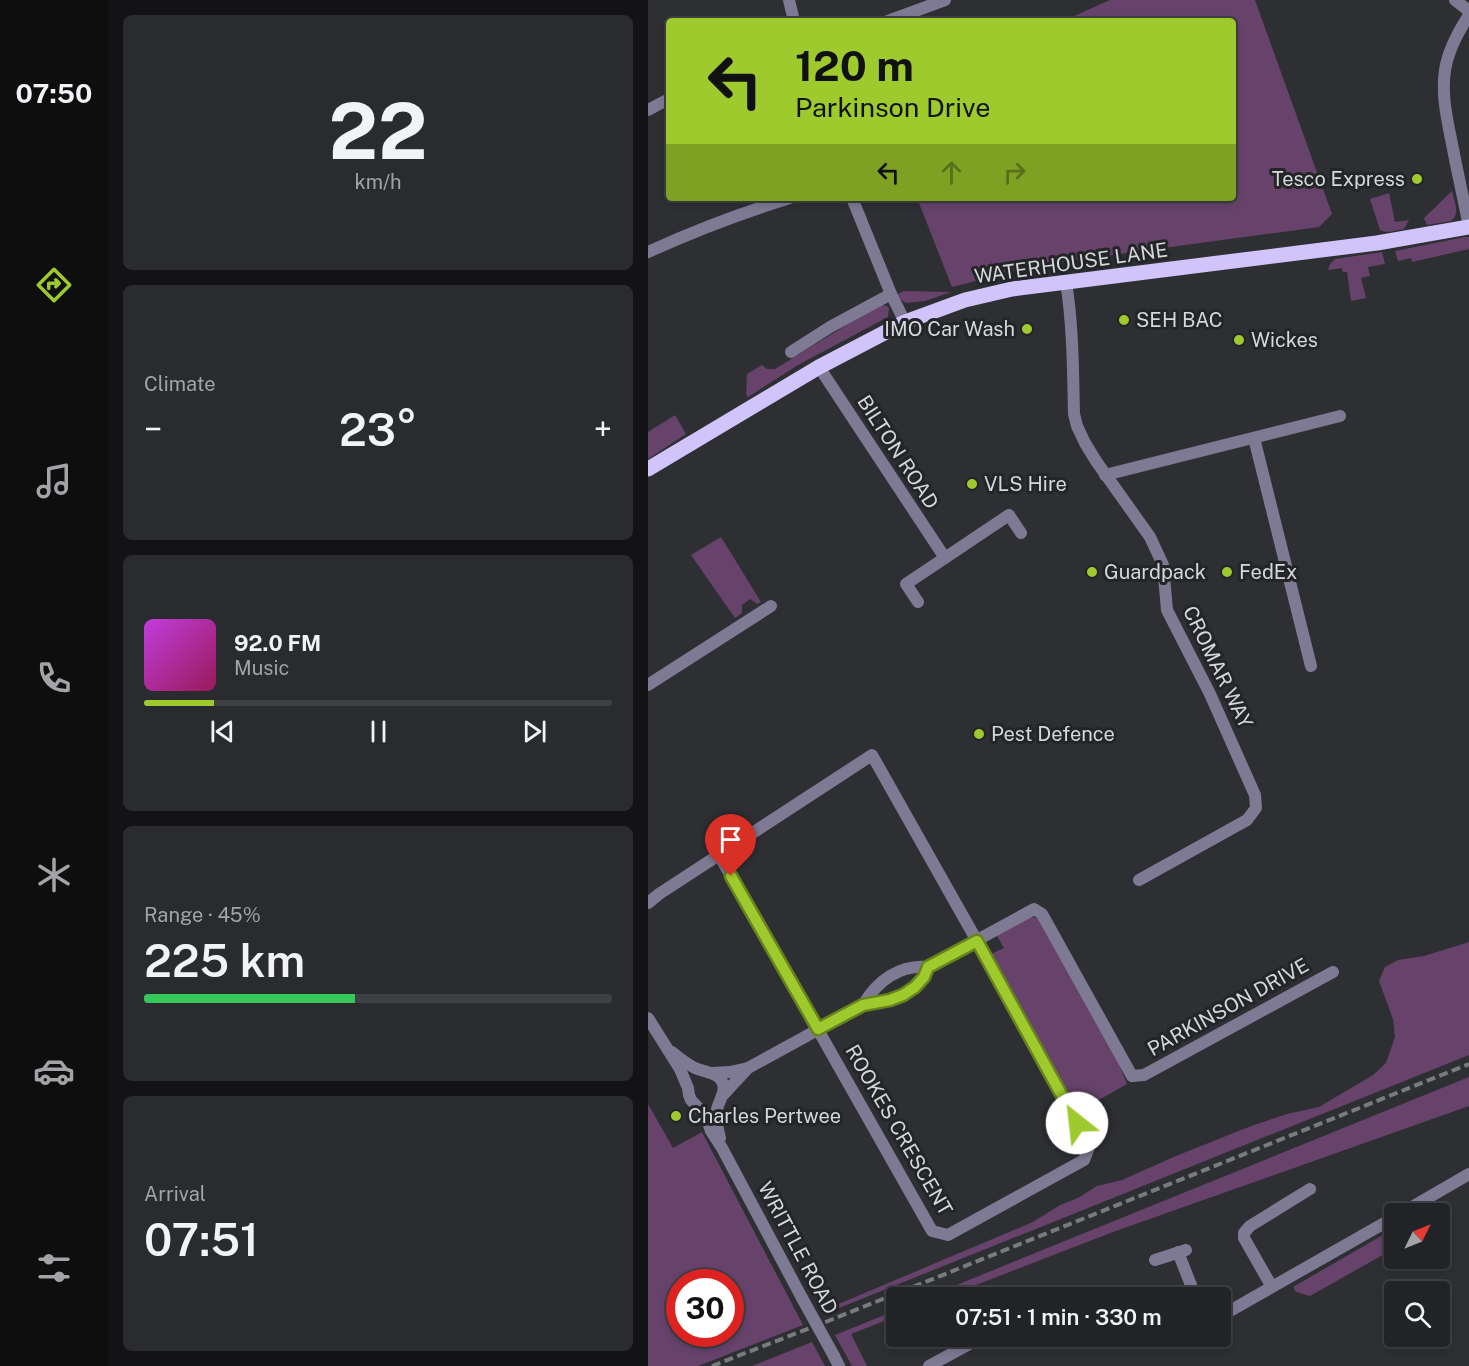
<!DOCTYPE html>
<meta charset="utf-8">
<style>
:root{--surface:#222326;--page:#2a2b2e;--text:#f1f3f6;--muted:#a2a4a7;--line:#3f4043;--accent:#9eca2e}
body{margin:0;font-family:"Public Sans",sans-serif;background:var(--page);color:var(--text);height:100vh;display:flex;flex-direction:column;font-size:22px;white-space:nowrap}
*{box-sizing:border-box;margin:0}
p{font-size:20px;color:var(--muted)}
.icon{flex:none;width:33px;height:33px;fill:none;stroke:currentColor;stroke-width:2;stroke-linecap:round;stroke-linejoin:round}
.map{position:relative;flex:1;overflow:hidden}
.side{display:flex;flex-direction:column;gap:15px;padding:15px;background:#131315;width:540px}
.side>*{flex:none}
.guide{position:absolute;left:18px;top:18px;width:570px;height:183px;border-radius:6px;box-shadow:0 3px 9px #0003,0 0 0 2px var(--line);background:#9eca2e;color:#111;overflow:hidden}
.needle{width:39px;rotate:47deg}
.tools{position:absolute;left:736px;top:1203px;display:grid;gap:12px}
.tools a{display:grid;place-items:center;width:66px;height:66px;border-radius:6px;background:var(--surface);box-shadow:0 3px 9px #0003,0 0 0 2px var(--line);font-size:30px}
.speed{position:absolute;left:18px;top:1269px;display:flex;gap:12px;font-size:30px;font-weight:700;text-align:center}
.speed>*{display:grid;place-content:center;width:78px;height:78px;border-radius:50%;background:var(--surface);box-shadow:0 3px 9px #0003,0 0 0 2px var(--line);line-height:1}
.speed .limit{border:9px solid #d22;background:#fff;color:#111}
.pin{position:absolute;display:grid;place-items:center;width:51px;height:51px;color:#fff;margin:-62px -26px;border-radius:50% 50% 50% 0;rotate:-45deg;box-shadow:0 0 6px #0007}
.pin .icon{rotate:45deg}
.me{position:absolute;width:66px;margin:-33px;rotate:331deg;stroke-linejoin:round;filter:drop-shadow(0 0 4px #0008)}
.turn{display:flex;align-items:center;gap:21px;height:126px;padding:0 30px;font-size:27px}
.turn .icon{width:78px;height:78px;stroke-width:2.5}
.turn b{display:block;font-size:42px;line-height:51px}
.lanes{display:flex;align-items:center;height:57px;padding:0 30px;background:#0003;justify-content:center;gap:30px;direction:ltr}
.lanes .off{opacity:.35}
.big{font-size:45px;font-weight:600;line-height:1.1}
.side .card{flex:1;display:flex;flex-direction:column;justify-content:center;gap:9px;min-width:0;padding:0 21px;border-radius:9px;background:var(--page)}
.side .dial{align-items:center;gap:0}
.dial b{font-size:78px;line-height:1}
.song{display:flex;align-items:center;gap:18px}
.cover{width:72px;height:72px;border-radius:9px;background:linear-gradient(135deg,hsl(290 70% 55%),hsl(330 70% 35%))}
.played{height:6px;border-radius:3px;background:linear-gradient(90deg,var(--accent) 15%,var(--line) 15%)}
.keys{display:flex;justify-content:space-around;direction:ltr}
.heat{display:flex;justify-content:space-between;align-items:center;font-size:33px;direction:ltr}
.charge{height:9px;border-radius:4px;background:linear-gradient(90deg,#34c759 45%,var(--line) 0)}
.trip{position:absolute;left:238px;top:1287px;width:345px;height:60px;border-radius:6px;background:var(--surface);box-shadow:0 3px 9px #0003,0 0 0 2px var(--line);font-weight:600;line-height:60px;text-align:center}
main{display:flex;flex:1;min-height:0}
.menu{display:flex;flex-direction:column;width:108px;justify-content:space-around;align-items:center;background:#0e0e0f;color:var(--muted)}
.menu .icon{width:42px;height:42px}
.menu .active{color:var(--accent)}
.menu b{font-size:27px;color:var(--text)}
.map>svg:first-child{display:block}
.green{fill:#67436b;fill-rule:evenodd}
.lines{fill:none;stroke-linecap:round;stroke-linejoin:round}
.minor{stroke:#7f7a94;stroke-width:12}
.major{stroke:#d0c4fb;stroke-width:15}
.rail{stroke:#797b7e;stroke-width:4;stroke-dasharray:9 4.5;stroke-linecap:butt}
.minor-bridge{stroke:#7f7a94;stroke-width:12}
.route-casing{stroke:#67831e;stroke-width:15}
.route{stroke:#9eca2e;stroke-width:10}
.poi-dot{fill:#9eca2e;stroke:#232529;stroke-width:2}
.labels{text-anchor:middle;stroke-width:6;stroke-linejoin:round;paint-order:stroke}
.poi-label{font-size:20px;fill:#d5d7d9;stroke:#232529;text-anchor:start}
.street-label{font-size:20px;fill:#d5d7d9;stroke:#232529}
</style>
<main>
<nav class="menu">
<b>07:50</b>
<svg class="icon active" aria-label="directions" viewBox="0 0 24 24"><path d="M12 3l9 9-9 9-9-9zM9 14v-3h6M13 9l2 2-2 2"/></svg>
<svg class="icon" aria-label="music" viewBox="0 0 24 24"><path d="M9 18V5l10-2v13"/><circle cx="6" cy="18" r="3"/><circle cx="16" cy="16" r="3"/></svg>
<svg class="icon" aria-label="phone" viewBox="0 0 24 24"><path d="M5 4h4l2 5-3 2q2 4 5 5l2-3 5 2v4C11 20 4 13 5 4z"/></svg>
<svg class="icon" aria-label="climate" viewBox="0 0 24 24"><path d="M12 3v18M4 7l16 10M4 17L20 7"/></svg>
<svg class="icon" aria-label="car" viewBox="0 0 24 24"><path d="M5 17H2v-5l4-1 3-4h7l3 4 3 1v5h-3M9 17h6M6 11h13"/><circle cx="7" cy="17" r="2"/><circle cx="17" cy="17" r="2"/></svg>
<svg class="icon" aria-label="filters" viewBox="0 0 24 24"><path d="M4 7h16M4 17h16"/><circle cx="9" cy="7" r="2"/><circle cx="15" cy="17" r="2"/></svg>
</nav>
<section class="side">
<div class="card dial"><b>22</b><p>km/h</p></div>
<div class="card"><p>Climate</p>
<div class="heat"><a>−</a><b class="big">23°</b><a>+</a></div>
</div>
<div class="card">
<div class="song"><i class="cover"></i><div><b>92.0 FM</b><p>Music</p></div></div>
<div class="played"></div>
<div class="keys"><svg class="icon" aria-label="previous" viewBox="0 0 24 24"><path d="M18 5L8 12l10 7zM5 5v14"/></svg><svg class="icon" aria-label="pause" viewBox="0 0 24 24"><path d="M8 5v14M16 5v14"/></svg><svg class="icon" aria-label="next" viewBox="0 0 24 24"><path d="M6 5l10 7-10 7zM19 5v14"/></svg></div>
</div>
<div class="card"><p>Range · 45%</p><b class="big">225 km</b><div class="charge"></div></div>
<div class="card"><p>Arrival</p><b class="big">07:51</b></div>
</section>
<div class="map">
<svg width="821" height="1366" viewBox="0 0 821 1366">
<rect width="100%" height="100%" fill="#2d2f33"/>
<g class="green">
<polygon points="462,0 607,0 684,214 671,227 390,265 304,287 269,198 585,198 585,21 415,21"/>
<path d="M804,191C806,201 813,214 803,221L779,225L776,218Z"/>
<path d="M741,193L747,222L761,220L756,229C749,230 738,234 732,230L722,199Z"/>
<polygon points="817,237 821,237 821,249 764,262 763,258 750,261 747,251"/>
<polygon points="734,252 737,264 720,267 722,276 713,278 718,298 703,301 699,272 695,272 694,268 680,270 682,264 687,259"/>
<polygon points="256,291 303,292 277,301 258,303 253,300 250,294"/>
<polygon points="234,305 239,306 241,308 240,317 150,365 100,397 98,394 99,374 114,365 119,369 127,369 228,307"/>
<polygon points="27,415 38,434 0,459 0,432"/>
<polygon points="73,537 113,602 109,604 102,599 94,605 94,613 87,618 43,555"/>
<polygon points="377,915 392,919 470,1062 479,1084 442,1105 425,1102 343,954 356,948 346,931"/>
<polygon points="821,942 821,1055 176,1314 174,1311 385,1222 412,1205 430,1198 449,1186 474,1180 528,1156 598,1128 639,1114 671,1107 725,1075 738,1063 747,1037 745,1019 731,981 737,967 750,960 776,956"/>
<polygon points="821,1077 821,1106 465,1232 297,1297 279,1297"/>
<path d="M0,1104L25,1148L54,1132L155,1325L50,1366H0ZM32,1282H82V1334H32Z"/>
<polygon points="747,1228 747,1248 662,1296 648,1292 645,1287"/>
<polygon points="249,1310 249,1316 203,1334 219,1366 204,1366 187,1335"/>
<polygon points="164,1342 177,1366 104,1366"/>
</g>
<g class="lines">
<g class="minor">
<polyline points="141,0 146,21"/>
<polyline points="807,0 821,11"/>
<path d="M821,15C810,32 800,50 797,70C793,97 800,123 805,149C810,175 816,201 821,227"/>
<polyline points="240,21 297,0"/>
<polyline points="0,110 19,100"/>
<polyline points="204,198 243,294 257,322"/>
<path d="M0,252C46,231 93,213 142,198"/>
<path d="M418,282C425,326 425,370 426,414L429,426L437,443L448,461L502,537L515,565L519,610L562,694L607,795L608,808L599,820L491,880"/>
<polyline points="143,352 182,327 243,294"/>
<polyline points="171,367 297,558"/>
<polyline points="606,438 663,666"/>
<polyline points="457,475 692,416"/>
<polyline points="270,602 258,584 361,515 373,533"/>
<polyline points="0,685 123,606"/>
<polyline points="0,903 11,894 224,755 329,941 429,1123 441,1147 436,1160 300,1235 284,1231 71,855"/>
<polyline points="280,967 386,909 394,914 484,1076 496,1075 685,972"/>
<polyline points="0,1018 32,1069 40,1088 41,1095 43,1100 58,1116 63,1131 74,1148 154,1298"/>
<path d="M24,1052C31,1058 39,1064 47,1068C54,1071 63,1072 69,1076C84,1087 69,1101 68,1114C68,1122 70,1130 72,1138"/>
<path d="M100,1068L215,1005L242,1000L255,995L267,986L276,977L280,967C252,964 229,981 215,1005"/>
<polyline points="64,1073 82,1072 100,1068 76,1094"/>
<polyline points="752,1214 821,1174"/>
<polyline points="530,1252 548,1298"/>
<polyline points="507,1260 538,1250"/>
<polyline points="624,1287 596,1238 596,1233 602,1226 662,1189"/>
<polyline points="573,1316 747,1217"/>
<polyline points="186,1356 191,1366"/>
<polyline points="281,1366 336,1336"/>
</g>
<polyline class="major" points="0,469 171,367 257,322 317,300 364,289 729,243 821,227"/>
<polyline class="rail" points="64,1366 180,1321 821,1064"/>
<polyline class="minor-bridge" points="154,1298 186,1356"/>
</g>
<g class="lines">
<g class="route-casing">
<polyline id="route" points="83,876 170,1029 215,1005 242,1000 255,995 267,987 276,977 280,967 329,941 429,1123"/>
</g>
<use href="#route" class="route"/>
</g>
<g class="poi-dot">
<circle cx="769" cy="179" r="6"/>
<circle cx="476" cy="320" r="6"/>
<circle cx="379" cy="329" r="6"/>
<circle cx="591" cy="340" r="6"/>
<circle cx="324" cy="484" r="6"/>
<circle cx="444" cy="572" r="6"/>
<circle cx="579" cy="572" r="6"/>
<circle cx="331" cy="734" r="6"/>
<circle cx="28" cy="1116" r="6"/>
</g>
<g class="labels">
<g class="poi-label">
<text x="757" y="186" text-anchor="end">Tesco Express</text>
<text x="488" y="327">SEH BAC</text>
<text x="367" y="336" text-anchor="end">IMO Car Wash</text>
<text x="603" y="347">Wickes</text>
<text x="336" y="491">VLS Hire</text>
<text x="456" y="579">Guardpack</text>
<text x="591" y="579">FedEx</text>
<text x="343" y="741">Pest Defence</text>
<text x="40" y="1123">Charles Pertwee</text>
</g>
<g class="street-label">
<text transform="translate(423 263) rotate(-8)" y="7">WATERHOUSE LANE</text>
<text transform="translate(250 452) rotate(57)" y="7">BILTON ROAD</text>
<text transform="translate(570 667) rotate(64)" y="7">CROMAR WAY</text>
<text transform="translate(580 1007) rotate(-29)" y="7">PARKINSON DRIVE</text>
<text transform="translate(251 1130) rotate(60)" y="7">ROOKES CRESCENT</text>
<text transform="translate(150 1248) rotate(62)" y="7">WRITTLE ROAD</text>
</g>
</g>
</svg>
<div class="tools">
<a><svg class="needle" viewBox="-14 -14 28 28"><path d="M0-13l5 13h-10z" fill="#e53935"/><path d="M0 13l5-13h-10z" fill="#a2a4a7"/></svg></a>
<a><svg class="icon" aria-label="search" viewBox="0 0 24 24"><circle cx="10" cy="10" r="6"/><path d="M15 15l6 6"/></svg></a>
</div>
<div class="speed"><div class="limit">30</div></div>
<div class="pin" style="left:83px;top:876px;background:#d93025"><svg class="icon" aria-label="arrive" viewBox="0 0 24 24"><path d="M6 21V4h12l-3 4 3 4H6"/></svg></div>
<svg class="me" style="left:429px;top:1123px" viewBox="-20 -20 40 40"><circle r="19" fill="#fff"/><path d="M0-13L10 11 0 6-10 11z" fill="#9eca2e"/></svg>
<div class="trip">07:51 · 1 min · 330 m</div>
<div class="guide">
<div class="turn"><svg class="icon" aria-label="left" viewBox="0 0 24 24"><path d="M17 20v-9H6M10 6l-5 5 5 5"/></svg><div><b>120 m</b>Parkinson Drive</div></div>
<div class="lanes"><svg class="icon" aria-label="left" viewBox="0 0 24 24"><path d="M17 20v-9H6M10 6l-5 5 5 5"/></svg><svg class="icon off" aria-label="ahead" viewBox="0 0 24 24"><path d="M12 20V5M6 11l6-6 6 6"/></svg><svg class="icon off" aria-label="right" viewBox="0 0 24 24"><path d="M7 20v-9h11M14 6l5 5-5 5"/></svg></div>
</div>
</div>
</main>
